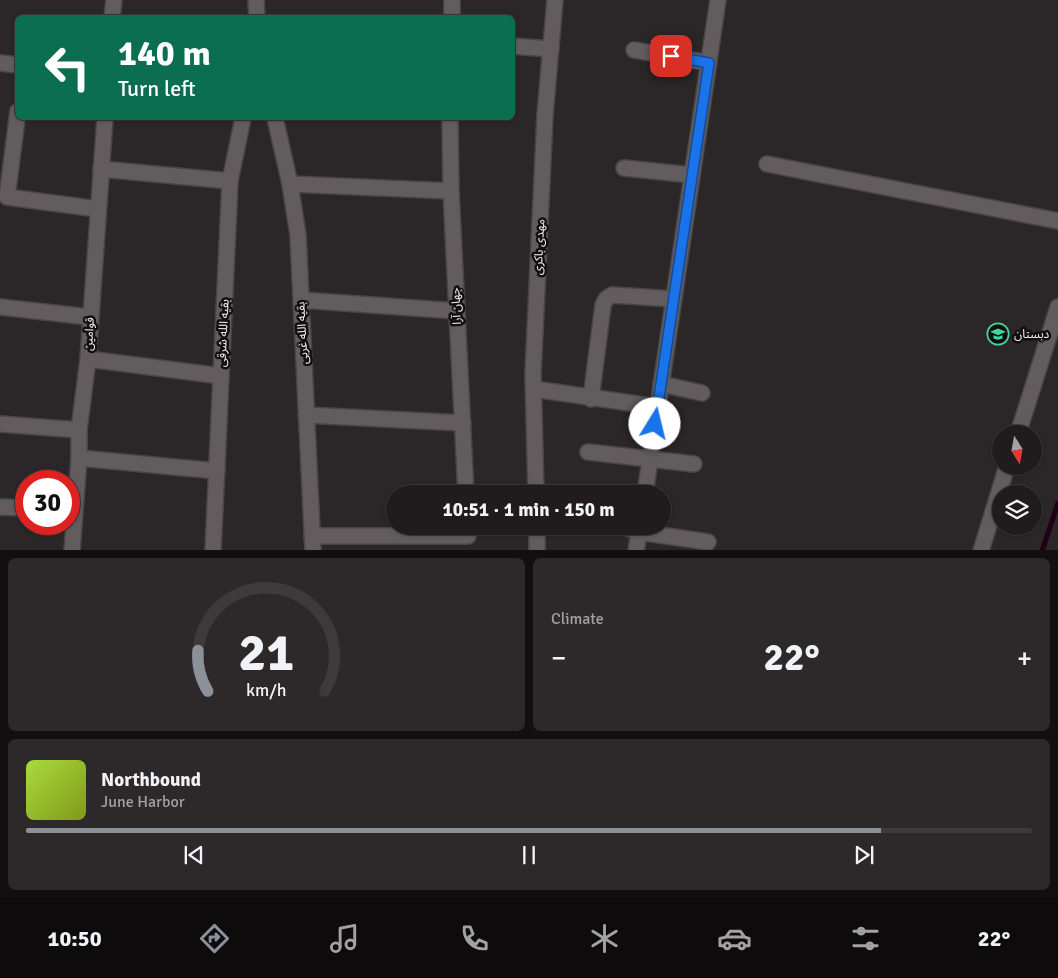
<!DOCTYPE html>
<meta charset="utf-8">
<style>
:root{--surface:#201c1e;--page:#2d292b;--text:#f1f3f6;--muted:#a2a1a4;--line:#3d3a3c;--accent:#8c9099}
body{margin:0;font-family:Signika,"Noto Sans Arabic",sans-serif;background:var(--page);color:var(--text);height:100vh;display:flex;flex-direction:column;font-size:19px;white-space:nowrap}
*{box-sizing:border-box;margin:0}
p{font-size:16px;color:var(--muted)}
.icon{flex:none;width:28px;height:28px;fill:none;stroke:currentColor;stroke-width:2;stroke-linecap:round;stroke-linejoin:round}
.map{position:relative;height:550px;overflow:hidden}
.drawer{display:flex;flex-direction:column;gap:8px;padding:8px;background:#120f10;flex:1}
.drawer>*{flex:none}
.guide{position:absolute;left:15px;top:15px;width:500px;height:105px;border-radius:8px;box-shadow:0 1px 4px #0004,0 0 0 1px var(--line);background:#0b6e4f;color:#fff;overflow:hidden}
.needle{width:32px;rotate:169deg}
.fabs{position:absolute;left:992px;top:425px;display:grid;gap:10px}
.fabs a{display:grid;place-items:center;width:50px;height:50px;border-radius:50%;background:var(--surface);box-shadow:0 1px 4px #0004,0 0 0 1px var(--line);font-size:25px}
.speed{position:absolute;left:15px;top:470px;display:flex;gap:10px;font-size:25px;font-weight:700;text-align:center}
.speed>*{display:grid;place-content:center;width:65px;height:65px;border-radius:50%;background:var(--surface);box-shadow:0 1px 4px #0004,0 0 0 1px var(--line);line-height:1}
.speed .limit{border:8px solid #d22;background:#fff;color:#111}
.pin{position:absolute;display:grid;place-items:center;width:42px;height:42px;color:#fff;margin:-21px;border-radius:10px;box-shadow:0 2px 8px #0006}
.me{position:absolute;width:55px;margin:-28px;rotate:9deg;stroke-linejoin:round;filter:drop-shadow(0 0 4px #0008)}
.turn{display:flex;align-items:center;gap:18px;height:105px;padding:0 20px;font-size:22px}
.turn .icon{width:65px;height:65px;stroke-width:2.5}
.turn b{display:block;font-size:35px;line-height:42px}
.big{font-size:38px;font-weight:700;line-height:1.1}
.drawer .card{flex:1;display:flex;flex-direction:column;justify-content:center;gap:8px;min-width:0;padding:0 18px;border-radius:8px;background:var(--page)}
.drawer .dial{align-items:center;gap:0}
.dial svg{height:130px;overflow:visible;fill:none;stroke:var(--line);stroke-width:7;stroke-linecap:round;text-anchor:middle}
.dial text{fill:var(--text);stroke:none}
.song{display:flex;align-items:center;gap:15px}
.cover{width:60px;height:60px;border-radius:8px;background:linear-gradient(135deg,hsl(80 70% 55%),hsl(70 70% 35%))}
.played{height:5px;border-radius:2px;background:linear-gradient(90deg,var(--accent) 85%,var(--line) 85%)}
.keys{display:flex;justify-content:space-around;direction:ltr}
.heat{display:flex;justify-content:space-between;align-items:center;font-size:28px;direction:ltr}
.drawer .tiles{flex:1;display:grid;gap:8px;grid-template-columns:1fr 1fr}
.card:last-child{grid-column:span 2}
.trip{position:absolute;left:386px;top:485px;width:285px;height:50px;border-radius:25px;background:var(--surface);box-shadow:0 1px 4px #0004,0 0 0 1px var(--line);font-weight:700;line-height:50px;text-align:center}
.tabs{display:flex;height:80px;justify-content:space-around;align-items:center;background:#0d0b0c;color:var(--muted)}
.tabs .icon{width:35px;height:35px}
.tabs .active{color:var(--accent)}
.tabs b{font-size:22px;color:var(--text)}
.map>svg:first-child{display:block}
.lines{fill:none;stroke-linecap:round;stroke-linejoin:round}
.stream{stroke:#210015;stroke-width:5}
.minor-casing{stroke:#494547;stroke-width:18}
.minor{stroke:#625c5f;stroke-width:15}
.route-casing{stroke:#114b97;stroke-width:12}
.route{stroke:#1a73e8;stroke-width:9}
.labels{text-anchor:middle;stroke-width:5;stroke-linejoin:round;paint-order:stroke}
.street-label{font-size:12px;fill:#f2eff0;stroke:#120f10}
.poi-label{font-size:12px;fill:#f2eff0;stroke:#120f10;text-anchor:start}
</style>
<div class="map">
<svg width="1058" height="551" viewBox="0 0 1058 551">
<rect width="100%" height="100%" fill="#2b2628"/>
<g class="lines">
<polyline class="stream" points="1042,551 1058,503"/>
<g class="minor-casing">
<g id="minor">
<polyline points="256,0 257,18"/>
<polyline points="112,18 114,0"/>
<polyline points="452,18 452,0"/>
<polyline points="512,46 551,49"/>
<polyline points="634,50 709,63"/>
<polyline points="0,63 18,65"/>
<polyline points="18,111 7,197 98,209"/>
<polyline points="275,118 290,184 298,235 313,551"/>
<polyline points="450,118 451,191 466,494"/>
<polyline points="767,164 1058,221"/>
<polyline points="624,168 692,175"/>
<polyline points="101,169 230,181"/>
<polyline points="290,184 451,191"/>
<polyline points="301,300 457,311"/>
<polyline points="0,307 89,317"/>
<polyline points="88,359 221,376"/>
<polyline points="661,384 702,393"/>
<polyline points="534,389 658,407"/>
<polyline points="591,399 603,305 606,299 612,295 674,299"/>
<polyline points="306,415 463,423"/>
<polyline points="0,424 79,430"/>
<polyline points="1018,434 1058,307"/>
<polyline points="588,452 694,464"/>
<polyline points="79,458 217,471"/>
<polyline points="536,494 533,374 545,115 555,0"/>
<polyline points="645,494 718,0"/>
<polyline points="0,507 26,508"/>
<polyline points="537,526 537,551"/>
<polyline points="621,526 639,532 708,542"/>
<polyline points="312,536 468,536"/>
<polyline points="72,551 79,458 79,430 88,359 105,118"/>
<polyline points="213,551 230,181 243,118"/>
<polyline points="636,551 640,526"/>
<polyline points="981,551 1007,466"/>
</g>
</g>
<use href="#minor" class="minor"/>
</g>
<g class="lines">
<g class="route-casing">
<polyline id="route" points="655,424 709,63 671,56"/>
</g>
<use href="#route" class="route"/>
</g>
<defs>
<g id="school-ring" transform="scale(1.125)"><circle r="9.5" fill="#120f10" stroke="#44d49f" stroke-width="1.5"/><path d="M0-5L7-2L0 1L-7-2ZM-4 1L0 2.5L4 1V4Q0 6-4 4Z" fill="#44d49f"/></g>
</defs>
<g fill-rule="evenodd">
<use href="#school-ring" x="998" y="334"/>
</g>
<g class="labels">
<g class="street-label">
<text transform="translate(539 247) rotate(-87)" y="4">مهدی باکری</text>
<text transform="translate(456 306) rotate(-93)" y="4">جهان آرا</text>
<text transform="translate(223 333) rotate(-87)" y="4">بقیه الله شرقی</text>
<text transform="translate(302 333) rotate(-93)" y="4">بقیه الله غربی</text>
<text transform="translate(89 334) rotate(-87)" y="4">قوامین</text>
</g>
<g class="poi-label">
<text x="1014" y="338">دبستان</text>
</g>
</g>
</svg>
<div class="fabs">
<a><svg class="needle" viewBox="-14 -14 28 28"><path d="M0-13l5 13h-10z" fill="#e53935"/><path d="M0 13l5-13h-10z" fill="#a2a1a4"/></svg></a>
<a><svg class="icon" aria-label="layers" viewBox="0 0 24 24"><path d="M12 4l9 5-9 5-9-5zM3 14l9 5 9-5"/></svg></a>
</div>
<div class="speed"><div class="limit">30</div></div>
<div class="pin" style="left:671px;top:56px;background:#d93025"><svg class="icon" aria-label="arrive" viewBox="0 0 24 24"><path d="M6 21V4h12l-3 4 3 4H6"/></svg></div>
<svg class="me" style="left:655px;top:424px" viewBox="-20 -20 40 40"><circle r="19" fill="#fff"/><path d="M0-13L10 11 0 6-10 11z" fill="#1a73e8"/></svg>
<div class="trip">10:51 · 1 min · 150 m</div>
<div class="guide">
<div class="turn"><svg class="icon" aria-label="left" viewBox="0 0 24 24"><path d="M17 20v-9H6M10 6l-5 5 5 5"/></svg><div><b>140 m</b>Turn left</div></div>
</div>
</div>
<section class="drawer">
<div class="tiles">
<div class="card dial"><svg viewBox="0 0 100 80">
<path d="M14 69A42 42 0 1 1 86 69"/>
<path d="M14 69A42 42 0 0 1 8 44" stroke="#8c9099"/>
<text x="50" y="56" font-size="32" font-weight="700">21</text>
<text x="50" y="72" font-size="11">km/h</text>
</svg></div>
<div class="card"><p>Climate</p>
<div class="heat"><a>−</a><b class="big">22°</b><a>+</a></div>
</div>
<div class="card">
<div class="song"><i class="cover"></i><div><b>Northbound</b><p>June Harbor</p></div></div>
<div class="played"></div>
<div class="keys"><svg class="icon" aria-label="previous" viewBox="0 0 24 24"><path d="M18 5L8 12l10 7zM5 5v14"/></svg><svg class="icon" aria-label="pause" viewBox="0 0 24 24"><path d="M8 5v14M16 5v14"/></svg><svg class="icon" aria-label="next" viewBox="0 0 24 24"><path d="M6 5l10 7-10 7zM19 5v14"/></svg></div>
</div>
</div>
</section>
<nav class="tabs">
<b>10:50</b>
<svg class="icon active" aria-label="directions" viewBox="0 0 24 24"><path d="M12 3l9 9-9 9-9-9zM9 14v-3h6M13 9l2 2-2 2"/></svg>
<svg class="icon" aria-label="music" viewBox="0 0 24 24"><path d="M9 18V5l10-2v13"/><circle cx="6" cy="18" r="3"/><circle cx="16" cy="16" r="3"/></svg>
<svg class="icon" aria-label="phone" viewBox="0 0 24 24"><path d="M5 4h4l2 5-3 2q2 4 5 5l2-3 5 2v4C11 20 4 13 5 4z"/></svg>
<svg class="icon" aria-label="climate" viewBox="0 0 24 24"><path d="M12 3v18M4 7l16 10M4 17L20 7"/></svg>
<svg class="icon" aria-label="car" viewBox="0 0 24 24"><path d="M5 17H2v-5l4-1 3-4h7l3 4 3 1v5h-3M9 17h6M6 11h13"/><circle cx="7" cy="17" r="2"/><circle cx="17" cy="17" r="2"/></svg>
<svg class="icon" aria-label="filters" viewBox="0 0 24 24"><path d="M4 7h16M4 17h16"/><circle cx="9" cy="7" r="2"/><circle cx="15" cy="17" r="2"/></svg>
<b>22°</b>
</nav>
